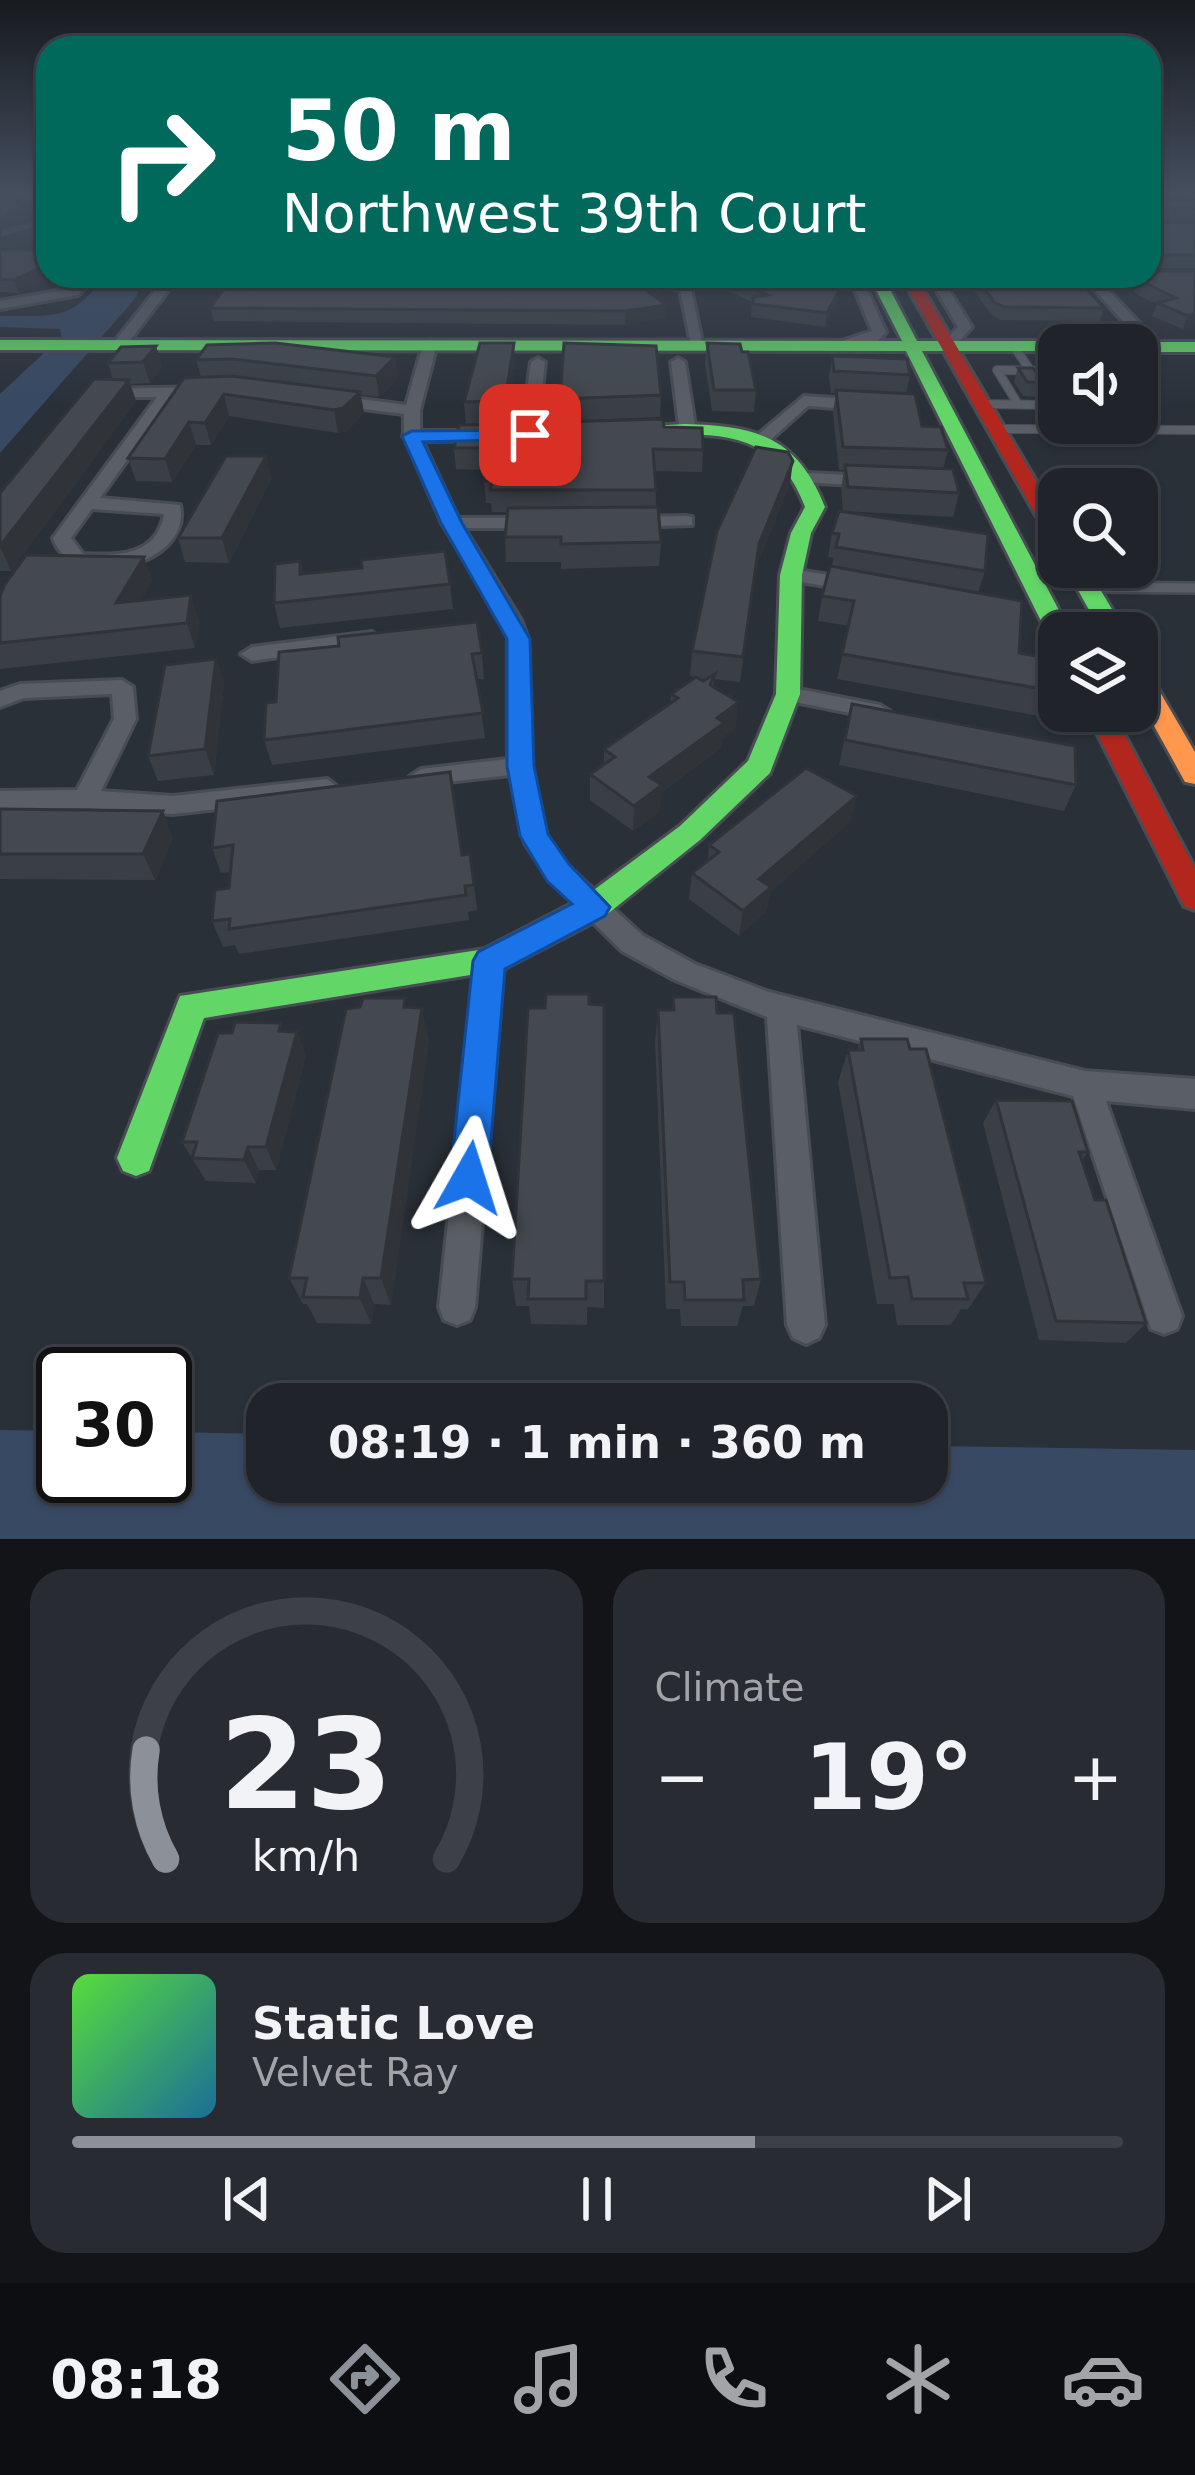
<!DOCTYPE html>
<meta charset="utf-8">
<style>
:root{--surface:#20242a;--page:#282c32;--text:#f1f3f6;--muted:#a2a4a8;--line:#3d4147;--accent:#8c9099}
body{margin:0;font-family:"DejaVu Sans",sans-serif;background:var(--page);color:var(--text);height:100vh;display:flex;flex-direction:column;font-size:45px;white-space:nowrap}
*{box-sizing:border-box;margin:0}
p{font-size:39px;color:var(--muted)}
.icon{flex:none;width:66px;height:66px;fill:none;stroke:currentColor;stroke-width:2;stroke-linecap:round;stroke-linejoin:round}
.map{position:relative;height:1539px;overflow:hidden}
.panel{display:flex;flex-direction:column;gap:30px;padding:30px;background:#121417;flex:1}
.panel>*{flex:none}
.hud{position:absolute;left:36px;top:36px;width:1125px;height:252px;border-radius:36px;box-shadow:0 3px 9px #0004,0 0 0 3px var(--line);background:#00695c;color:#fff;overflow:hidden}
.tools{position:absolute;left:1038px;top:324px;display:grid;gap:24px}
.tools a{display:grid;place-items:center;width:120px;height:120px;border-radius:24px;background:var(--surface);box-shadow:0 3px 9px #0004,0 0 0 3px var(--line);font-size:60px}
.speed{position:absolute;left:36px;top:1347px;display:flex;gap:24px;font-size:60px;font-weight:700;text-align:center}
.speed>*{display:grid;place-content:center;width:156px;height:156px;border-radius:50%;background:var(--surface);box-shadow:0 3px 9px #0004,0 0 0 3px var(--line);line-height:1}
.speed .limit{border:6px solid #111;border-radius:18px;background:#fff;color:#111}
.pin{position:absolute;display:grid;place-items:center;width:102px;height:102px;color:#fff;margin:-51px;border-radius:24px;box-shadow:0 6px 18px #0006}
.me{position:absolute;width:132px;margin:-66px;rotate:6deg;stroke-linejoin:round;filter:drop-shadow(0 0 9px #0008)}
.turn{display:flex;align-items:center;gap:42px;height:252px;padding:0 48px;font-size:54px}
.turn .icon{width:156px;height:156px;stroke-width:2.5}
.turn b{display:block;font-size:84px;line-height:102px}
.big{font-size:90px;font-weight:700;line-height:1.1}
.panel .tile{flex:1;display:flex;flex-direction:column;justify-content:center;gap:18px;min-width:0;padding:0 42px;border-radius:36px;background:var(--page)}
.panel .dial{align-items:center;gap:0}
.dial svg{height:312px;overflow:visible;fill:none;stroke:var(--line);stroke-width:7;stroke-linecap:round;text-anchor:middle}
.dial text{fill:var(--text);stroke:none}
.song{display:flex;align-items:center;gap:36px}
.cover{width:144px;height:144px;border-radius:18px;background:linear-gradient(135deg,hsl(110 70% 55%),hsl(200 70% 35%))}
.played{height:12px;border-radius:6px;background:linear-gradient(90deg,var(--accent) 65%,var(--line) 65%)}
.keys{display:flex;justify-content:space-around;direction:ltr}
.heat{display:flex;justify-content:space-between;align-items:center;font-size:66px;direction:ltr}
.panel .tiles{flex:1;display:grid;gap:30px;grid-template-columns:1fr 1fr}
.tile:last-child{grid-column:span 2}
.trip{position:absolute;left:246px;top:1383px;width:702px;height:120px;border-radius:36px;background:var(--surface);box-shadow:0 3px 9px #0004,0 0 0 3px var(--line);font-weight:700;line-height:120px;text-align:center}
.tabs{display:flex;height:192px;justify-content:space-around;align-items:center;background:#0d0e11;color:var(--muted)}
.tabs .icon{width:84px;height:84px}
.tabs .active{color:var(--accent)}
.tabs b{font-size:54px;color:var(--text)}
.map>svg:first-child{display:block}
.water{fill:#384963}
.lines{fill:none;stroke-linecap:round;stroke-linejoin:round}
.lane-far1-casing{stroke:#484c53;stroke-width:10}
.lane-casing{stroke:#484c53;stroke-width:14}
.street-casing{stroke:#484c53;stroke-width:6}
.fast-casing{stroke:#484c53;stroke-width:6}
.slow-casing{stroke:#484c53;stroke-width:6}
.jam-casing{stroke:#484c53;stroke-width:6}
.lane-far1{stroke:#5a5e66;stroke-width:8}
.lane{stroke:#5a5e66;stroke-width:9}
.street{fill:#5a5e66;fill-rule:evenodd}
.fast{fill:#63d668;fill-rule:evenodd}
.slow{fill:#ff974d;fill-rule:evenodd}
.jam{fill:#b3261e;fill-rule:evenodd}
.wall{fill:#3a3f45}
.shaded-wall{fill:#303338}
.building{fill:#444950;stroke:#303338;stroke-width:3}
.route{fill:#1a73e8;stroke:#114b97;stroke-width:3}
</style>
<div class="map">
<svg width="1195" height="1539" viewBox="0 0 1195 1539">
<rect width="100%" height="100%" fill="#2a3038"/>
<g class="water">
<path d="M104,276H149L133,301L0,453V394L61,337L60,329L0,327V316C52,315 72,323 104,276Z"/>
<polygon points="0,1430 63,1431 63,1476 165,1476 165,1432 267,1434 267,1482 927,1482 927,1446 1195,1450 1195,1539 0,1539"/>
</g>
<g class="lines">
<g class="lane-far1-casing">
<g id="lane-far1">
<polyline points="982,404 1054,405 1013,345"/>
<polyline points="1018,404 997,370 1059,371"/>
<polyline points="996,429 1195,430"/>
</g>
</g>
<g class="lane-casing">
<polyline id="lane" points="1088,587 1195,588"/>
</g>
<g class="street-casing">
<g id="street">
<polygon points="19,192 31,192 48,204 48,212"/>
<polygon points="1185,192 1195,192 1195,199"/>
<polygon points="48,219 48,225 0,238 0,232"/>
<polygon points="83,276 96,276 78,295 0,309 0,301 70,289"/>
<polygon points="167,276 179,276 125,347 115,347 115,341"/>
<polygon points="630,276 690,284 703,347 691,344 680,290 631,280"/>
<polygon points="849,276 861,276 886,332 877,342 844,349 839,348 839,342 872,331"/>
<polygon points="928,276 940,276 972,327 953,348 941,345 958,327"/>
<polygon points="1082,276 1095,276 1159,344 1159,350 1149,350"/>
<polygon points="430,340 437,344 420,410 420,436 458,518 539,518 548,523 539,528 464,528 521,620 528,639 532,766 546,834 567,865 642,935 695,964 769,992 1085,1071 1195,1079 1195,1109 1106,1101 1182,1316 1177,1329 1164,1334 1151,1329 1073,1096 797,1025 825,1325 819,1338 806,1344 793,1338 787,1325 767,1017 675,980 622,951 549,879 525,843 510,775 421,785 409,777 421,769 508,759 508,639 501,620 442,523 404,436 404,414 331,405 323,400 331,395 406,405 423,344"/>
<polygon points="538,358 545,362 537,435 529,440 521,435 531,362"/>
<polygon points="678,358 685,362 695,426 687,431 679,426 671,362"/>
<path d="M212,387L214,390L207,394L173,396L100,498L180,505C194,567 70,593 53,538L157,397H103L95,392L98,389ZM92,509L164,514C157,556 118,556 83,554L71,538Z"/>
<polygon points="804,396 863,400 871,405 863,410 808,406 767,443 755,443 755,437"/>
<polygon points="808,473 872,476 881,481 872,486 802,482 799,478"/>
<polygon points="686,516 692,517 692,525 628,527 619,522 628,517"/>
<polygon points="791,569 854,579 864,585 854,591 784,579 781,575"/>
<polygon points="372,632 382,638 379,642 252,661 241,654 252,647"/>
<polygon points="122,680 133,687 136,719 101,791 173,796 327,779 339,788 327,797 173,814 85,808 0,809 0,791 77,790 114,719 112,694 24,698 0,707 0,691 20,684"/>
<polygon points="788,687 880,705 891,712 880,719 780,699 777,694"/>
<polygon points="490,949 500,953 504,961 475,1307 470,1320 457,1325 444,1320 439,1307 476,961 480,953"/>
</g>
</g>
<g class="fast-casing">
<g id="fast">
<polygon points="869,276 883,276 917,341 1059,341 1066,345 1059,345 1059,351 922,351 1071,633 1059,633 1059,640 1047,633 906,351 0,350 0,340 902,341"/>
<polygon points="1137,342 1195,342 1195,352 1137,352 1137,345 1131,345"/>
<path d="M686,424C757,426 797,437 825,507L811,533L802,575L800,694L770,773L700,840L605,916L501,970L204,1018L149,1171L136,1176L123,1171L117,1158L180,996L485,949L583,898L680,826L748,761L776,694L780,575L791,533L805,507C774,423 706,433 629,437L620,432L629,427Z"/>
<polygon points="500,431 509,436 506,440 412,441 403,436 412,431"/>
<polygon points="1065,567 1087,567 1126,633 1102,633"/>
</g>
</g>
<g class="slow-casing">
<polygon id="slow" points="1137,665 1146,668 1195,752 1195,784 1185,782 1137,695"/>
</g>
<g class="jam-casing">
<g id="jam">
<polygon points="901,276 915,276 1059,520 1059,544 1049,538"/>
<polygon points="1086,711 1112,711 1195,869 1195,910 1184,906"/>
</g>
</g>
<use href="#lane-far1" class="lane-far1"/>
<use href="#lane" class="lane"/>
<use href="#street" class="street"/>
<use href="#fast" class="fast"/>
<use href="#slow" class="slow"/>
<use href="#jam" class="jam"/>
</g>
<g class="wall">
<polygon points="0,192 18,198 19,205 29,219 5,227 48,224 48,237 9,250 48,276 54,276 19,293 0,292"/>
<polygon points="1149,199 1195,200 1195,220 1152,220 1153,222 1195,223 1195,268 1149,268"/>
<polygon points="1195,271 1195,325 1183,329 1152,316 1157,304 1138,295 1119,276 1149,276"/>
<polygon points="696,276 832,276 837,304 825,327 751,317 752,302"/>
<polygon points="964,276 1075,276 1104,308 1100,321 1000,320 991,315"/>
<polygon points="663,277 663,290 656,297 666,305 665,318 625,325 214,321 210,308"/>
<polygon points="275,343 395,357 398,378 379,397 361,395 364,413 347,431 338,433 229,416 211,445 196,445 172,482 136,481 128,458 184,378 201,377 196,360 207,345"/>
<polygon points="707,343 742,352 756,390 754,412 712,411 705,364"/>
<polygon points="156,346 162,367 150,383 130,384 136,401 11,571 0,571 0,493 113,380 108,363"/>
<polygon points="832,356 910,375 906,394 922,426 948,450 943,469 959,493 953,517 843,511 841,488 844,470 839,470 833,412 836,393 831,393 829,377"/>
<polygon points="515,364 506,423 466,424 464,402"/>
<polygon points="1018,368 1043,382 1038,397 1023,396 1014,382"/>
<polygon points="1053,368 1059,368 1059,398 1049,382"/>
<polygon points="661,395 660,417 561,421 560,399"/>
<polygon points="501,424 502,431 558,432 664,427 703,450 702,472 655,471 656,507 661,542 659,566 561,569 561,562 506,562 505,537 507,512 492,512 491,503 486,503 484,481 486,470 456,469 454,448"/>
<polygon points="266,456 271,479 229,563 185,562 178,538"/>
<polygon points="790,484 756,568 740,682 714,679 713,687 736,728 722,738 721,748 661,793 660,811 633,831 590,800 590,774 604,764 604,749 670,704 671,694 696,677 690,676 692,651"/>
<polygon points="832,533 985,571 978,593 1019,653 1054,691 1044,717 837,679 849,626 818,621 822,596 834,558 828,557"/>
<polygon points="144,557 152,581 141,600 199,620 195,648 0,669 0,596"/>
<polygon points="300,561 303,574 450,584 453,609 280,628 274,603"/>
<polygon points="279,652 482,653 484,679 477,679 485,738 272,765 264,740 276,702"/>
<polygon points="216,659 224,684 214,775 158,781 148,756"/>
<polygon points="852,704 1076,785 1064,811 839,765"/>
<polygon points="217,801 462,855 474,885 477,910 468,912 469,920 239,954 235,945 223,947 212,921 229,888 230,872 221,873 212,848"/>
<polygon points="0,809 173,837 155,880 0,879"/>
<polygon points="851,821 770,892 766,912 739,936 689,899 692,873 708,861 709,845"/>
<polygon points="673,997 761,1279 754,1306 743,1306 737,1326 681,1326 680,1309 666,1309 655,1042 658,1010 672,1010"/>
<polygon points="589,1004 604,1005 604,1308 587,1307 587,1325 531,1324 529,1306 516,1306 512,1279 545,1008"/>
<polygon points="407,1007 429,1040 391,1305 374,1304 371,1324 317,1323 307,1304 303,1304 289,1278"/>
<polygon points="284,1031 297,1032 306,1056 276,1170 259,1170 256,1183 206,1181 182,1142"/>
<polygon points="861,1039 986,1283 968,1309 961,1309 951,1325 897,1325 894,1304 877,1304 838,1082 848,1050 857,1050"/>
<polygon points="996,1100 1088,1152 1082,1161 1095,1200 1146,1323 1126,1343 1039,1340 983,1123"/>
</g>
<g class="shaded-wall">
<polygon points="15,192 18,198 19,210 25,208 29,219 0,228 0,215 16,204"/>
<polygon points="48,224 48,237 0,253 0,239"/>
<polygon points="48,264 48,276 54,276 19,293 14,280"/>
<polygon points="663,277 663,290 649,305 649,292"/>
<polygon points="839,291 837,304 825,327 827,313"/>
<polygon points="666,305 665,318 625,325 626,311"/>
<polygon points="1195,314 1195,325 1183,329 1188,316"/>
<polygon points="514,343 515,364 506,423 505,401"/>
<polygon points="156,346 162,367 150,383 143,362"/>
<polygon points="395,357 398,378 379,397 376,376"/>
<polygon points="129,380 136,401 11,571 0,546"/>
<polygon points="360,392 364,413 347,431 338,433 334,410"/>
<polygon points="224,394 229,416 211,445 205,423"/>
<polygon points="189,422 196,445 172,482 165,459"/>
<polygon points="266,456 271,479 229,563 222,538"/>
<polygon points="793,461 790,484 756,568 740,682 759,544"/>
<polygon points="144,557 152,581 125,628 116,603"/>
<polygon points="191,595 199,620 195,648 187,623"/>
<polygon points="216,659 224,684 214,775 205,749"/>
<polygon points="739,702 736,728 722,738 721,748 661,793 660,811 633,831 634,806 649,777 717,718"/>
<polygon points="857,796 851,821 770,892 766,912 739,936 743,911 759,879"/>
<polygon points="163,811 173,837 155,880 143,854"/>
<polygon points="422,1008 429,1040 391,1305 381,1278"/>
<polygon points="297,1032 306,1056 276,1170 266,1147"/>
<polygon points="248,1147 259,1170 256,1183 244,1160"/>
<polygon points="363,1278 374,1304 371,1324 360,1298"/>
</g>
<g class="building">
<polygon points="0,192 15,192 16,204 25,208 0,215"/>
<polygon points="1149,199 1195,200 1195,208 1150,209 1153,222 1195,223 1195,255 1153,255 1149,262"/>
<polygon points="40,219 48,224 0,239 0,228"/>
<polygon points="0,250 48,250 48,264 14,280 0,279"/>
<polygon points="1149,271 1195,271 1195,314 1188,316 1157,303 1176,298 1143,282 1136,276 1149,276"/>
<polygon points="233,276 658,276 663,277 649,292 666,305 626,311 210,308"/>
<polygon points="725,276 832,276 839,291 827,313 753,304 753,297 768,295"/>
<polygon points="975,276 1075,276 1104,308 1004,307 994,302"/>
<polygon points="275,343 395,357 376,376 232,359 196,360 207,345"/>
<polygon points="480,343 514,343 505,401 464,402"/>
<polygon points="564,343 656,346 661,395 560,399"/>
<polygon points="707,343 740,344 742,352 748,352 756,390 714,390"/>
<polygon points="156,346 143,362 108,363 121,347"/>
<polygon points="832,356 907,359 910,375 834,371"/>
<polygon points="1018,368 1033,368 1043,382 1027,382"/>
<polygon points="231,376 360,392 343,408 334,410 224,394 205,423 189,422 165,459 128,458 184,378"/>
<polygon points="94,379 129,380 0,546 0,493"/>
<polygon points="836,390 915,394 922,426 941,427 948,450 843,447"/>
<polygon points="663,419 664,427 702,428 703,450 653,449 656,490 490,490 492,481 484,481 489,448 454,448 459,425 501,424 500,431 558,432 558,422"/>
<polygon points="756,447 788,452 793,461 759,544 743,657 692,651 717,531"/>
<polygon points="226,456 266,456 222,538 178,538"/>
<polygon points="845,465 953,469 959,493 848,487"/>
<polygon points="658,507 661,542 561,544 561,537 505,537 508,508"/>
<polygon points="839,511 988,534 985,571 836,547 839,534 832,533"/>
<polygon points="445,551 450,584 274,603 275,564 300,561 300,574 362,568 361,560"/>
<polygon points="26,555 144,557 116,603 191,595 187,623 0,643 0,596 5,584"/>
<polygon points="830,566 1022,601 1019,653 1053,659 1054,691 842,654 854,601 822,596"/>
<polygon points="477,622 482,653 472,654 483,713 264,740 266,703 276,702 279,652 339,646 338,637"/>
<polygon points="216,659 205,749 148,756 165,665"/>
<polygon points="715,674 710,685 739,702 717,718 724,723 649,777 662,785 634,806 590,774 615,757 604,749 678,698 671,694 696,677 703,681"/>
<polygon points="852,704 1075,746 1076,785 845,740"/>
<polygon points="806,768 857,796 759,879 771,887 743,911 692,873 719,852 709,845"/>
<polygon points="450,772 462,855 470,854 474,885 465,886 466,895 229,929 230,919 212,921 215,890 229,888 233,845 212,848 217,801"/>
<polygon points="0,809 163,811 143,854 0,854"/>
<polygon points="546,994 589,994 589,1004 604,1005 604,1281 586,1281 586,1299 528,1299 529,1279 512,1279 528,1008 545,1008"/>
<polygon points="673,997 716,997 717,1013 734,1013 761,1279 743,1280 744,1300 685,1300 684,1282 670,1282 658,1010 674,1010"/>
<polygon points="363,998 405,998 404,1007 422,1008 381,1278 363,1278 360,1298 303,1297 307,1278 289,1278 346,1009 360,1007"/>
<polygon points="235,1022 281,1023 279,1031 297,1032 266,1147 248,1147 244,1160 192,1158 197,1142 182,1142 218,1033 232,1033"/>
<polygon points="861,1039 907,1039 910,1049 926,1049 986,1283 964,1283 968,1299 912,1299 908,1277 890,1278 848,1050 863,1050"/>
<polygon points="996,1100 1072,1101 1088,1152 1079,1152 1095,1200 1106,1200 1146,1323 1056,1321"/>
</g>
<linearGradient id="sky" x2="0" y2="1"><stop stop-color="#171a1f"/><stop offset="0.47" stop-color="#444e5e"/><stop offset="1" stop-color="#444e5e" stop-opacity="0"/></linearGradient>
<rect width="1195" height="408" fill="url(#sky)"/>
<polygon class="route" points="530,430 539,435 536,439 423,442 462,523 530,639 534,766 548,834 569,864 610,907 605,916 505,969 488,1178 482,1191 469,1196 455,1191 450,1178 473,961 478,952 572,904 547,881 520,836 507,766 507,639 441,523 402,436 412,431"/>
</svg>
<div class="tools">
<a><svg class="icon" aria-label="sound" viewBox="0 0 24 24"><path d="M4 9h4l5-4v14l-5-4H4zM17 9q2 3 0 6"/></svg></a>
<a><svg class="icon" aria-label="search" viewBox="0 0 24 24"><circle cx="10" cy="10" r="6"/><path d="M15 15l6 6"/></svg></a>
<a><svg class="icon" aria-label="layers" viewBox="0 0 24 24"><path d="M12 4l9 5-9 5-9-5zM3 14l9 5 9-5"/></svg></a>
</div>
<div class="speed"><div class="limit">30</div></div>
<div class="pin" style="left:530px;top:435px;background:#d93025"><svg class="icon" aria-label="arrive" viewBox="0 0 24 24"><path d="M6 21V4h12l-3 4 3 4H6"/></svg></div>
<svg class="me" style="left:469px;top:1178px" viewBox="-20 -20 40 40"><path d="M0-17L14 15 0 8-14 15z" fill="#1a73e8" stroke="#fff" stroke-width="4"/></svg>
<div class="trip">08:19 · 1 min · 360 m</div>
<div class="hud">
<div class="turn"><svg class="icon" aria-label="right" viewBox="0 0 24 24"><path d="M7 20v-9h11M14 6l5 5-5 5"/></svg><div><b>50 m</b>Northwest 39th Court</div></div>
</div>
</div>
<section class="panel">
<div class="tiles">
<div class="tile dial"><svg viewBox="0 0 100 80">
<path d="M14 69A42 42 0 1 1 86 69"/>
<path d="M14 69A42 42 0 0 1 9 41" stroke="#8c9099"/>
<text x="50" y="56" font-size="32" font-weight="700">23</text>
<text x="50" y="72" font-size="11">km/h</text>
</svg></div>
<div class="tile"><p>Climate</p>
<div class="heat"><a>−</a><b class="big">19°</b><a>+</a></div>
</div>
<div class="tile">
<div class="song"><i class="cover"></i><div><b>Static Love</b><p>Velvet Ray</p></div></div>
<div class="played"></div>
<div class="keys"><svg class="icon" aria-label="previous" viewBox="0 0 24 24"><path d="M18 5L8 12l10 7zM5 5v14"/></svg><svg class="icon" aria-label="pause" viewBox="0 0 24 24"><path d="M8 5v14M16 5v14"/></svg><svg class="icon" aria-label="next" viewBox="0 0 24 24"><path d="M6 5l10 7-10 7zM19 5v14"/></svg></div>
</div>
</div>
</section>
<nav class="tabs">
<b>08:18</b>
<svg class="icon active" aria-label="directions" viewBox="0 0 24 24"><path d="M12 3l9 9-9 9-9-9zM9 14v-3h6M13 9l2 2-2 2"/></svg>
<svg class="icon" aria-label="music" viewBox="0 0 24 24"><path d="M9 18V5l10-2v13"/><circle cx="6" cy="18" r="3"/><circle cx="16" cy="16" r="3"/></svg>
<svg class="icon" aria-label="phone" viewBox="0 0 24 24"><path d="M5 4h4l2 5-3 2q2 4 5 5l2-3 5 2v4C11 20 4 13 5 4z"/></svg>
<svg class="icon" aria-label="climate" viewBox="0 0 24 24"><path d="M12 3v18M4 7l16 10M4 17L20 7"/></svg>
<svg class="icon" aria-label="car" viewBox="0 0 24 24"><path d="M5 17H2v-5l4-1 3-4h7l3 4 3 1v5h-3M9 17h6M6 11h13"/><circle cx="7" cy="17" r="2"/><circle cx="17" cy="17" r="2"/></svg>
</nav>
